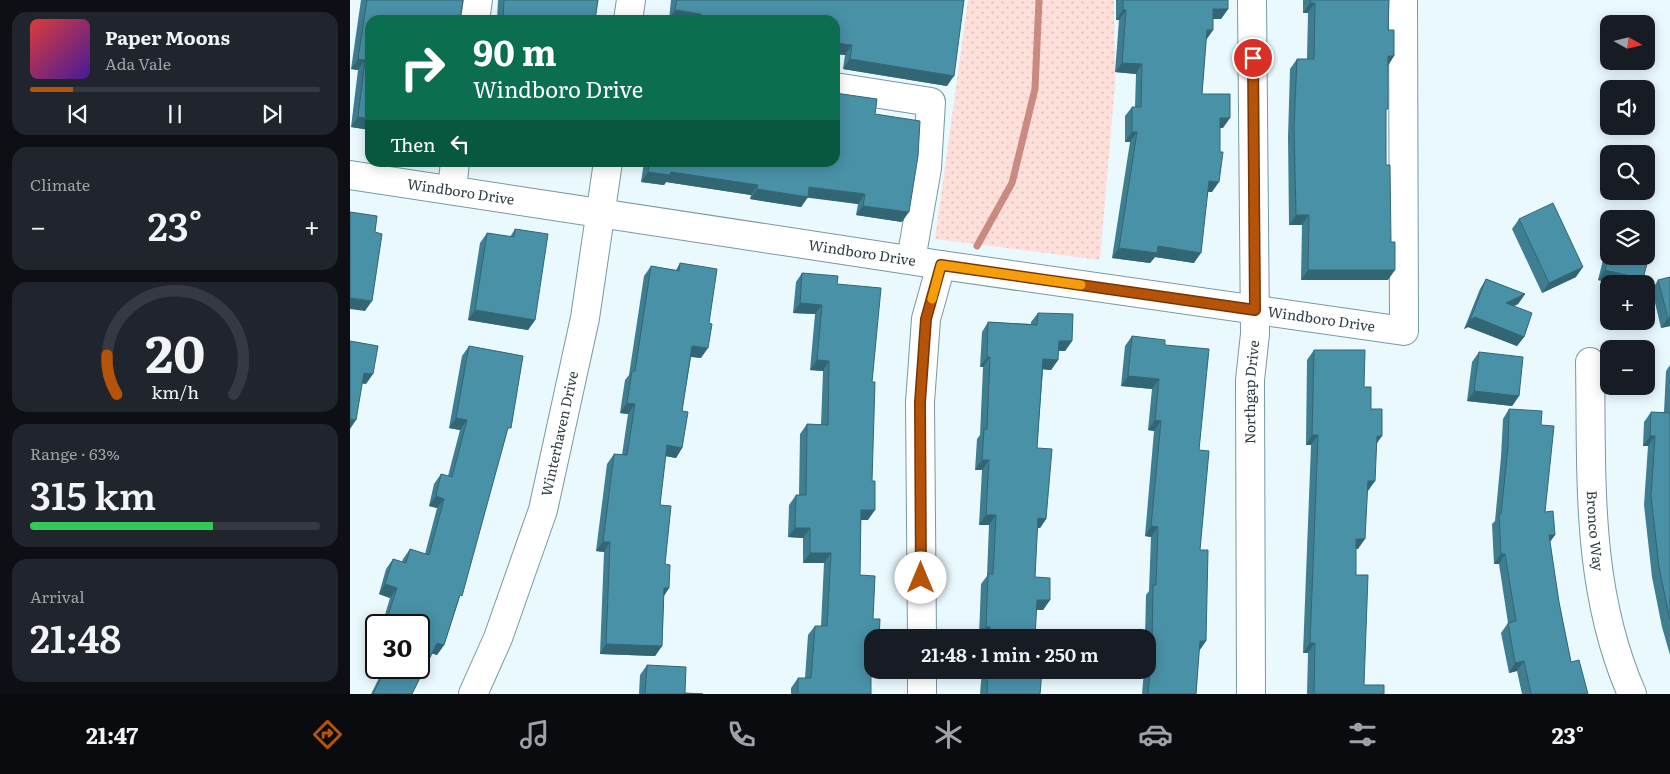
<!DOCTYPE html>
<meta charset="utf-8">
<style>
:root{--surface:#171b24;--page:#20242c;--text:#f1f3f6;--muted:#9ea1a6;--line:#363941;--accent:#b45309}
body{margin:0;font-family:Literata,serif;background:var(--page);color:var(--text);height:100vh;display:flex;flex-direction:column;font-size:19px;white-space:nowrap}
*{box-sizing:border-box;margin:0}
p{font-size:16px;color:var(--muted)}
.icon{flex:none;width:28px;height:28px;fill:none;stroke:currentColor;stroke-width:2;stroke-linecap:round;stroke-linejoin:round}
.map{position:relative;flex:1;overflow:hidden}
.sheet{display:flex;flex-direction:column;gap:12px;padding:12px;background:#0d0f14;width:350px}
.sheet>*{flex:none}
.top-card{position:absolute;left:15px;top:15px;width:475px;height:152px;border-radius:15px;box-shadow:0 2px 12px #0003;background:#0b6e4f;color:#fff;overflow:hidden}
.needle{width:32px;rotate:98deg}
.fabs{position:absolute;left:1250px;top:15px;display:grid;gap:10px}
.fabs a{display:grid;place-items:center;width:55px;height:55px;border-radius:10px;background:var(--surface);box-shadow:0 2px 12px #0003;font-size:25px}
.speed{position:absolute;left:15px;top:614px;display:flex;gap:10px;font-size:25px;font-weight:700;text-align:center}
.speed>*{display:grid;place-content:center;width:65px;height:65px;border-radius:50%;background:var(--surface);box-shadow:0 2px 12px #0003;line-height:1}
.speed .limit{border:2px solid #111;border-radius:8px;background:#fff;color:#111}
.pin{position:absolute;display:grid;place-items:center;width:42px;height:42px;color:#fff;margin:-21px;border:2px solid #fff;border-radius:50%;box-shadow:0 1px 5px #0007}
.me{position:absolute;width:55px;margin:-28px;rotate:0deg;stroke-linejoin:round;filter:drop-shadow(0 0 4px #0008)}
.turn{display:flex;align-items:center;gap:18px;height:105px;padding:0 25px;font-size:22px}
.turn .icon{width:65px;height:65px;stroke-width:2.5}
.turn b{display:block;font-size:35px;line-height:42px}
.then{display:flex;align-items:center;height:48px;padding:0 25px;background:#0003;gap:10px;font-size:19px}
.big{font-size:38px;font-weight:600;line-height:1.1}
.sheet .widget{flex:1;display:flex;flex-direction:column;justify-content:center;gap:8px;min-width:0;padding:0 18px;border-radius:15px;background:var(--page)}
.sheet .dial{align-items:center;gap:0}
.dial svg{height:130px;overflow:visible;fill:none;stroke:var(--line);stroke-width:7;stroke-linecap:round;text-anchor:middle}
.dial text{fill:var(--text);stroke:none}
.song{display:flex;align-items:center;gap:15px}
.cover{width:60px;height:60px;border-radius:8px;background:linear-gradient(135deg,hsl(0 70% 55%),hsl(260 70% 35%))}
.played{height:5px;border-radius:2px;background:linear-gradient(90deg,var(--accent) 15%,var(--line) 15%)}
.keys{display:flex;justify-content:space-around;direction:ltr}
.heat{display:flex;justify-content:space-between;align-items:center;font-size:28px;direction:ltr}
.charge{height:8px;border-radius:4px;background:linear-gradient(90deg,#34c759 63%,var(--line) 0)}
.trip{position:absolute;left:514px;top:629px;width:292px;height:50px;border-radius:15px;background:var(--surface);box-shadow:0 2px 12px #0003;font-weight:600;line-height:50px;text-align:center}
.menu{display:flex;height:80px;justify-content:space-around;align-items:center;background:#090b0e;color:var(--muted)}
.menu .icon{width:35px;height:35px}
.menu .active{color:var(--accent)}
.menu b{font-size:22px;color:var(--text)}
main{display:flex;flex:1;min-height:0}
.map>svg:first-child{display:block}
.park{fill:url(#park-dots)}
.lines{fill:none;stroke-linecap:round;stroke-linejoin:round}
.stream{stroke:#c98a82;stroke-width:7}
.minor-casing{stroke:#7799a4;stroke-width:30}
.minor{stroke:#fff;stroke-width:28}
.wall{fill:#3f7d90}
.shaded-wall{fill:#336675}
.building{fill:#4991a7;stroke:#336675}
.route-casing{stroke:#753606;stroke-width:12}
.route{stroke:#b45309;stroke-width:9}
.slow{stroke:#f59e0b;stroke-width:9}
.labels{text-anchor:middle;stroke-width:4.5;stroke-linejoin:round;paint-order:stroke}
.street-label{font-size:14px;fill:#2e3d42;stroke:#fff}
</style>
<main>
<section class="sheet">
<div class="widget">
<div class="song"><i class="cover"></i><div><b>Paper Moons</b><p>Ada Vale</p></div></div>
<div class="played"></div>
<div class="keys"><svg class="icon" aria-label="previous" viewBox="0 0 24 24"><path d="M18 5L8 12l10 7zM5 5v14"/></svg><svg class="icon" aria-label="pause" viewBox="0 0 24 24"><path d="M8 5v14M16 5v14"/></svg><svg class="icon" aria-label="next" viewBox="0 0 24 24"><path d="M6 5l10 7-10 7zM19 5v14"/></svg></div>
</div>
<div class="widget"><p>Climate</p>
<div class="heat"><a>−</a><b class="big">23°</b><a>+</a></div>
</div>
<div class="widget dial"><svg viewBox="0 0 100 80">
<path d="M14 69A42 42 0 1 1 86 69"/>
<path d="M14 69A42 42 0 0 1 8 45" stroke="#b45309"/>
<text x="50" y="56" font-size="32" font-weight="700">20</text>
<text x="50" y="72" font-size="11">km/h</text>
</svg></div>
<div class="widget"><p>Range · 63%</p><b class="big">315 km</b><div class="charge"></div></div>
<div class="widget"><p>Arrival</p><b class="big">21:48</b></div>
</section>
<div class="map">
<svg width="1320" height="694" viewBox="0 0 1320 694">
<defs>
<pattern id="park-dots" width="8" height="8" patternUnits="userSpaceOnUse" patternTransform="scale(1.25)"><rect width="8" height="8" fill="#fedfda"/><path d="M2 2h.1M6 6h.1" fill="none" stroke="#dac0bc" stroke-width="1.8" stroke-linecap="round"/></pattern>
</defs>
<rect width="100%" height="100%" fill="#eaf9fe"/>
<polygon class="park" points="618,0 764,0 765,84 750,260 585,239"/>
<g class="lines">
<polyline class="stream" points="627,246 662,183 685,89 689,0"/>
<g class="minor-casing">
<g id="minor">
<polyline points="125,20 128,0"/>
<polyline points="278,20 281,0"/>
<polyline points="485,87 581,102 577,168 561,260"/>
<path id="s1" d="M0,175L591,265L1054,331L1053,0"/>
<polyline points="102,190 105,162"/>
<path id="s2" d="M1240,362C1242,476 1235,587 1282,694"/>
<polyline points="572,638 570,402 576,319 591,265"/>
<polyline points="572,670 572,694"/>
<path id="s3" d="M123,694L148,638L193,510L235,318L258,162"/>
<path id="s4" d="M901,694L900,380L905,334L902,0"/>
</g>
</g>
<use href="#minor" class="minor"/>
</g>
<g class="wall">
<polygon points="11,0 113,0 20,20 20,130 1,127 8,70 1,69"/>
<polygon points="148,0 248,0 245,20 147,20"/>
<polygon points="321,0 614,0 597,86 493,69 495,55 485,54 485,20 319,20"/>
<polygon points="766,0 878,0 878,9 871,19 863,19 863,30 856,40 852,94 873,128 870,128 862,192 858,192 844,263 805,257 800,263 762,258 780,142 775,142 775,116 782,107 785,107 786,74 765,72 769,20 766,20"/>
<polygon points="953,0 1039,0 1038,65 1036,112 1036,165 1038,280 951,280 952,225 939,225 938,137 940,69 947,59 957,59 958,13 953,13"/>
<polygon points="525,114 552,222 506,215 508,204 458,197 451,207 400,199 401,195 316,182 314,185 291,182 294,162 485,162"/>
<polygon points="1169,219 1226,277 1192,293 1162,229"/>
<polygon points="165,229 185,320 178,330 118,320 130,243 137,233 160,237"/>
<polygon points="1259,236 1259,256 1293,279 1290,284 1266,284 1248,280"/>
<polygon points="330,263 351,358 341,357 332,411 332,448 326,458 315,456 310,505 315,564 319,588 314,596 312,646 305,656 250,654 254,552 246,551 257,464 264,454 272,455 278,414 270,413 275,380 279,375 294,276 301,266 326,270"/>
<polygon points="452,273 487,284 522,382 518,520 511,520 510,575 523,619 521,666 521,694 441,694 441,688 448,678 455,678 458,635 465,626 471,626 474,563 453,563 453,538 438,537 439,505 446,495 449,495 450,434 457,424 471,425 473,371 460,370 465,314 443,313 446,282"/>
<polygon points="1320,277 1320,326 1311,328 1302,290 1308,280"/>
<polygon points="1136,279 1175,294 1168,304 1164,306 1174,337 1167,346 1118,327 1114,329 1130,289"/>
<polygon points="688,313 722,341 715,351 708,351 708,360 701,370 693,369 687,448 696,519 690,528 687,528 685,577 700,600 693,610 686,610 685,638 634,638 634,637 629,636 631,584 637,576 639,525 629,525 632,470 625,470 627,439 630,435 633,367 630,367 632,332 638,322 681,324 681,322"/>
<polygon points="782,336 815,345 849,450 850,550 856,641 849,651 846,694 792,694 794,670 798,670 798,638 795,638 796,595 799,591 801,537 795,536 804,431 798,430 802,389 771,386 775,346"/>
<polygon points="119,346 156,435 108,602 94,645 87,655 82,653 62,694 21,694 34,668 69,668 69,625 32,625 40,598 29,594 36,569 43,559 52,562 53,559 60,549 75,554 87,508 79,506 84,484 91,474 98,476 110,430 99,428 112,356"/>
<polygon points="964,350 1014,387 1021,409 1026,444 1025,481 1017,491 1008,549 1006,549 1006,575 1014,685 1034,694 957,694 958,653 953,653 961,445 956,445 957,360"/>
<polygon points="1129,352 1169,396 1162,406 1117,401 1122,362"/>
<polygon points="1320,365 1320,655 1312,627 1302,577 1294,505 1298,446 1293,446 1294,422 1301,412 1314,412 1316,371"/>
<polygon points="1159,409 1191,425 1195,512 1209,602 1221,662 1238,694 1172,694 1167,671 1159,673 1151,633 1158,623 1149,564 1144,564 1142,524 1145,521 1151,457 1153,419"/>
<polygon points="297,665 335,693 353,694 289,694 290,675"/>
<polygon points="632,670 692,670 690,694 630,694"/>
</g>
<g class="shaded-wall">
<polygon points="960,3 965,3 958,13 953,13"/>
<polygon points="863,9 878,9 871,19 856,19"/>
<polygon points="325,10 351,14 347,20 319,20"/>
<polygon points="773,10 776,10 769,20 766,20"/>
<polygon points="857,30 863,30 856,40"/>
<polygon points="485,43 502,45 495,55 485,54"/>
<polygon points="1038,56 1044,56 1038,66"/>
<polygon points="8,59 15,60 8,70 1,69"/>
<polygon points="500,59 604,76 597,86 493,69"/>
<polygon points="772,63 792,64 786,74 765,72"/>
<polygon points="8,117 20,119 20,130 1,127"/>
<polygon points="870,118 880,118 873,128 863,128"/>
<polygon points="782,132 787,132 780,142 775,142"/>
<polygon points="183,162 211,162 208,167"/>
<polygon points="298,172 321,172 408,185 401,195 316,182 314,185 291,182"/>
<polygon points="859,181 869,182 862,192 852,191"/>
<polygon points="459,187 515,194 508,204 452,197"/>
<polygon points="407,189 458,197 451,207 400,199"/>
<polygon points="513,206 559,212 552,222 506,215"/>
<polygon points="946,215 959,215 952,225 939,225"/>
<polygon points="808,246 851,253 844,263 805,257 800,263 762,258 769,248"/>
<polygon points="1233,267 1226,277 1192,293 1199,283"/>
<polygon points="958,270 1045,270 1038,280 951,280"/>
<polygon points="1255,270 1293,279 1290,284 1266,284 1248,280"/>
<polygon points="1175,294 1168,304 1149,313 1156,303"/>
<polygon points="0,298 22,301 15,311 0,309"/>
<polygon points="450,303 472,305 465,314 443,313"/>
<polygon points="125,310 185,320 178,330 118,320"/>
<polygon points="1125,317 1174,337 1167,346 1118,327 1114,329 1120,320"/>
<polygon points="1318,318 1320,318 1320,326 1311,328"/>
<polygon points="709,341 722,341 715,351 702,350"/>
<polygon points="342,346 358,348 351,358 336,356"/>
<polygon points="637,357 640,357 633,367 630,367"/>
<polygon points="693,359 708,360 701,370 687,369"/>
<polygon points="467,360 479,361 473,371 460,370"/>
<polygon points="14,373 23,374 16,384 7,383"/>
<polygon points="778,376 809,379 802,389 771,386"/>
<polygon points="1124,391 1169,396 1162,406 1117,401"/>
<polygon points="277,403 285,404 278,414 270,413"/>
<polygon points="106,418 117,420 110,430 99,428"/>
<polygon points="0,419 6,420 0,429"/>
<polygon points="805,420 811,421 804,431 798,430"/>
<polygon points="962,435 968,435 961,445 956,445"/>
<polygon points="1027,436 1032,436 1025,446"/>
<polygon points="1300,436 1305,436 1298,446 1293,446"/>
<polygon points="317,445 332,448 326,458 310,455"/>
<polygon points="632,460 639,460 632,470 625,470"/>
<polygon points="1018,481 1025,481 1018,491 1011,491"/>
<polygon points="86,496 94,499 87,508 79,506"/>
<polygon points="511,510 525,510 518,520 504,520"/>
<polygon points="636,515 646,515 639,525 629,525"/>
<polygon points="688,518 696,519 690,528 681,528"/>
<polygon points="801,526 808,527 801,537 795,536"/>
<polygon points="445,528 460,528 453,538 438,537"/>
<polygon points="1199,535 1205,535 1198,545"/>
<polygon points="1006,539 1015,539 1008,549 1000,548"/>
<polygon points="253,542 260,542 254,552 246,551"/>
<polygon points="460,553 481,553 474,563 453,563"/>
<polygon points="1151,554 1155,554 1149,564 1144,564"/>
<polygon points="35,584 47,588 40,598 29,594"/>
<polygon points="314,588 319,588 313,597"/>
<polygon points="687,600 700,600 693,610 680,610"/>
<polygon points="636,627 640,627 634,637 629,636"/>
<polygon points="850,641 856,641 849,651"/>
<polygon points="87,643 94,645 87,655 80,653"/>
<polygon points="960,643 965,643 958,653 953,653"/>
<polygon points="256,644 312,646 305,656 250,654"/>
<polygon points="521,656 522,656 522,664 521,666 514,666"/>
<polygon points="1174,661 1167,671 1159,673 1165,663"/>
</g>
<g class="building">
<polygon points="17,0 113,0 110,20 20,20 20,119 8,117 15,60 8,59"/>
<polygon points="154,0 248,0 245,20 153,20"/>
<polygon points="327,0 614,0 604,76 500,59 502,45 485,43 485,20 350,20 351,14 325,10"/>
<polygon points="773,0 878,0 878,9 863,9 863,30 857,30 852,94 880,94 880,118 870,118 870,152 873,152 869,182 859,181 851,253 808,246 807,253 769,248 787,132 782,132 782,107 791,107 792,64 772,63 776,10 773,10"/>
<polygon points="960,0 1039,0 1038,30 1044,30 1044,56 1038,56 1038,109 1036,109 1036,165 1040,165 1041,242 1045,242 1045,270 958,270 959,215 946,215 944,127 947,59 964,59 965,3 960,3"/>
<polygon points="485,93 527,99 525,114 570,121 568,156 559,212 513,206 515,194 459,187 458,197 407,189 408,185 321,172 320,175 298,172 299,162 485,162"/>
<polygon points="1203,203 1233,267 1199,283 1169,219"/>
<polygon points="0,212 27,216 25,232 32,234 22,301 0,298"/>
<polygon points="165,229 198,234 185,320 125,310 137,233 164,237"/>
<polygon points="1296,235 1304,237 1293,279 1255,270 1259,255 1259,256 1296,256"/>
<polygon points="330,263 367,269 359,323 362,324 358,348 342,346 332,411 338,412 332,448 317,445 310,505 321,506 315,564 320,565 319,588 314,588 312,646 256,644 260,542 253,542 264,454 277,455 285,404 277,403 282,371 285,371 301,266 329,271"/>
<polygon points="452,273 488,276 487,284 531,288 522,382 525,382 522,481 525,481 525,510 511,510 510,575 525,576 523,619 530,619 529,638 522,638 522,656 521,656 521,694 448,694 448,678 461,678 465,626 477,626 481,553 460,553 460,528 445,528 446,495 456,495 457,424 478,425 479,361 467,360 472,305 450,303"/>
<polygon points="1320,277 1320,318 1318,318 1308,280"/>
<polygon points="1136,279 1175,294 1156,303 1182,313 1174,337 1125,317 1120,320"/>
<polygon points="688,313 723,314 722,341 709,341 708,360 693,359 687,448 702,449 696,519 688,518 685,577 700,578 700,600 687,600 685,638 640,638 640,627 636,627 638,574 643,574 646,515 636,515 639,460 632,460 634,429 637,429 640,357 637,357 638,322 687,325"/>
<polygon points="782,336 815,340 815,345 859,349 849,450 859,451 850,550 858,550 856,641 850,641 846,694 798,694 802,643 803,585 806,585 808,527 801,526 811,421 805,420 809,379 778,376"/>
<polygon points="0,341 28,346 23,374 14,373 6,420 0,419"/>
<polygon points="119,346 173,356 161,428 158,428 112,596 110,595 94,645 87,643 62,694 23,694 36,668 69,668 69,625 35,625 47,588 35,584 43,559 56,563 60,549 79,555 94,499 86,496 91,474 102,477 117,420 106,418"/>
<polygon points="964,350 1015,350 1014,387 1021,387 1021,409 1032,409 1032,436 1027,436 1025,481 1018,481 1015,539 1006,539 1006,575 1018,575 1014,685 1034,685 1034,694 964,694 965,643 960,643 968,435 962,435"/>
<polygon points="1129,352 1173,357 1169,396 1124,391"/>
<polygon points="1159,409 1192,411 1191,425 1204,426 1195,512 1203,511 1205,535 1199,535 1209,602 1221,662 1229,660 1238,694 1181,694 1174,661 1165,663 1158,623 1166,621 1155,554 1151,554 1149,514 1151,514 1158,447"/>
<polygon points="1301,412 1320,413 1320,620 1309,567 1301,496 1305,436 1300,436"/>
<polygon points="297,665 336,667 335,693 353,694 295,694"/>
<polygon points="638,670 692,670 690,694 637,694"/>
</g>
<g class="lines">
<g class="route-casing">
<polyline id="route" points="571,578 570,402 576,319 591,265 905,310 903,58"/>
</g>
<use href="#route" class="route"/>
<polyline class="slow" points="582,299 591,265 731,285"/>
</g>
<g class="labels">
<g class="street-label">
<text dy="5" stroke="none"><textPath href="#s1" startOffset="112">Windboro Drive</textPath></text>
<text dy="5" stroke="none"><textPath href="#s1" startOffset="518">Windboro Drive</textPath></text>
<text dy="5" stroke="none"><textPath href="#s1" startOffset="982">Windboro Drive</textPath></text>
<text dy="5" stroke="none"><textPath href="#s4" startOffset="302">Northgap Drive</textPath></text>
<text dy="5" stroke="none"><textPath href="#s3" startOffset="275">Winterhaven Drive</textPath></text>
<text dy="5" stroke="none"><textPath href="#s2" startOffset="169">Bronco Way</textPath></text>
</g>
</g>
</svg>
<div class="fabs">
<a><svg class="needle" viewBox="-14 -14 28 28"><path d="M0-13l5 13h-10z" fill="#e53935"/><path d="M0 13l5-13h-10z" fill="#9ea1a6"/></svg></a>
<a><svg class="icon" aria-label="sound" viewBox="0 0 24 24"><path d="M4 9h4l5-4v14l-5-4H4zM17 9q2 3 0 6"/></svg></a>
<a><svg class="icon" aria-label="search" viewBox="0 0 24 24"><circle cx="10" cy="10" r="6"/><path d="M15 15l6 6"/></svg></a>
<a><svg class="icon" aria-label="layers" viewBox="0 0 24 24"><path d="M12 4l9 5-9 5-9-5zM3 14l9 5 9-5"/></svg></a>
<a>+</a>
<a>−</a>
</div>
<div class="speed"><div class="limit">30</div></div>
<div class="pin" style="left:903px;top:58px;background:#d93025"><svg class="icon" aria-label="arrive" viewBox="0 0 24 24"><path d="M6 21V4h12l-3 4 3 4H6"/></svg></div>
<svg class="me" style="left:571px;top:578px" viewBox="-20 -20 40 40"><circle r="19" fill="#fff"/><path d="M0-13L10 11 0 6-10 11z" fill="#b45309"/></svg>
<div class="trip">21:48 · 1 min · 250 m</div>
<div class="top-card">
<div class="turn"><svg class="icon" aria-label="right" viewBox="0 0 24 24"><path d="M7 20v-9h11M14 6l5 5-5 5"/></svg><div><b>90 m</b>Windboro Drive</div></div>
<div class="then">Then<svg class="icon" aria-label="left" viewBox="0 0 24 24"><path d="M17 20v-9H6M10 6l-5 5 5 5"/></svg></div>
</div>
</div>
</main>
<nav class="menu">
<b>21:47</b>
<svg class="icon active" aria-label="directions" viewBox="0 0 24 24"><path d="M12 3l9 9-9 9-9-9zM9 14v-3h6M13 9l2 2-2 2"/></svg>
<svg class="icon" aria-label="music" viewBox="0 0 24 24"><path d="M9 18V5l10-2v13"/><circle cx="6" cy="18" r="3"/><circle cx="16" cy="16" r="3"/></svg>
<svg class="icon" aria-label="phone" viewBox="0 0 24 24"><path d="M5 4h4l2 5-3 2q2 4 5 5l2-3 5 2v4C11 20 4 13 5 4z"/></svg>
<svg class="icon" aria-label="climate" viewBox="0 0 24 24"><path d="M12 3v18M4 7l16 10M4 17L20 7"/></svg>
<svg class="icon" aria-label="car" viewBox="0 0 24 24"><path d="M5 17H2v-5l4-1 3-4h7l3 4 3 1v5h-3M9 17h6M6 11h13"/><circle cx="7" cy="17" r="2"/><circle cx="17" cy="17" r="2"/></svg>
<svg class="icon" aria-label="filters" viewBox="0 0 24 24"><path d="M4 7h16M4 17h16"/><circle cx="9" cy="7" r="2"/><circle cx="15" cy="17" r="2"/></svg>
<b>23°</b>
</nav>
